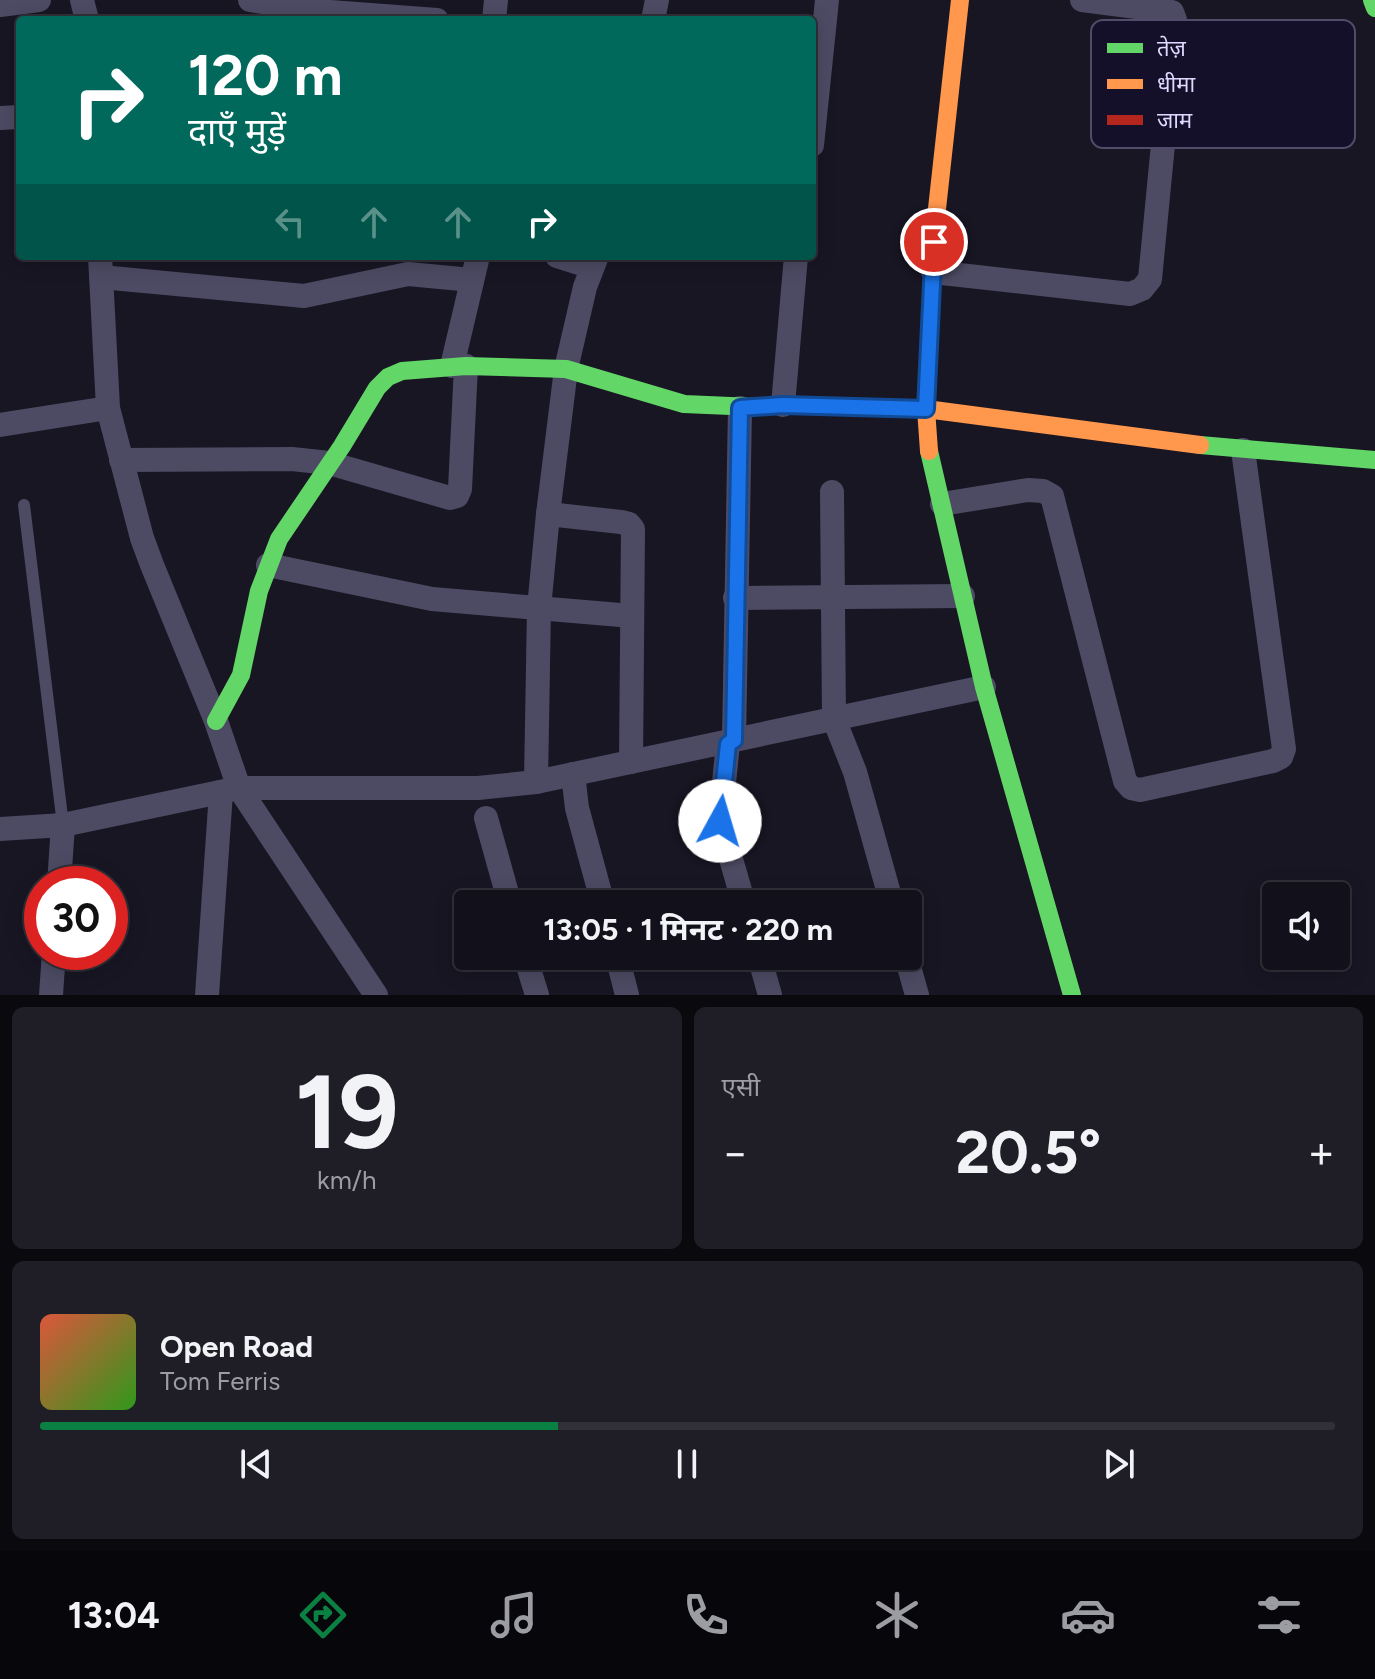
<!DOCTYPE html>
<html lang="hi">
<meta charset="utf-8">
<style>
:root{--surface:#12101a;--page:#1f1e27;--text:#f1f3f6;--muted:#9c9da2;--line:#313039;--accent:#0b8043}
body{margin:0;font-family:Figtree,"Noto Sans Devanagari",sans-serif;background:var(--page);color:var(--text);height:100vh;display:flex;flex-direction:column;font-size:30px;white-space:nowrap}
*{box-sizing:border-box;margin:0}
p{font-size:26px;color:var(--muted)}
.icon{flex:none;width:44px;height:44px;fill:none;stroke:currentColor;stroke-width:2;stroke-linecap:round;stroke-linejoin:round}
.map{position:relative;height:995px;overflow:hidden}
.drawer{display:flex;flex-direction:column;gap:12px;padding:12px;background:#0a090e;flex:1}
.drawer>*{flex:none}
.guide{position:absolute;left:16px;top:16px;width:800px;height:244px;border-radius:8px;box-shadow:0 4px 20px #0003,0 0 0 2px var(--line);background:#00695c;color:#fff;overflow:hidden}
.buttons{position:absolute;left:1262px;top:882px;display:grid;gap:16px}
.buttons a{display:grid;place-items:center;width:88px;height:88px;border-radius:8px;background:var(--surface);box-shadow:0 4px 20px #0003,0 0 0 2px var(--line);font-size:40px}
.speed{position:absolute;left:24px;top:866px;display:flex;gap:16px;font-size:40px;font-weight:700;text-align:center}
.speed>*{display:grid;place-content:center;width:104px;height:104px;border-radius:50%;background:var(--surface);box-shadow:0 4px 20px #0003,0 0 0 2px var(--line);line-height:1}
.speed .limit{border:12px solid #d22;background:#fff;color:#111}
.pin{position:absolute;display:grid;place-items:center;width:68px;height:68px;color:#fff;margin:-34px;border:4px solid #fff;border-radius:50%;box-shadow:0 2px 8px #0007}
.me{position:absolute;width:88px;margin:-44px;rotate:6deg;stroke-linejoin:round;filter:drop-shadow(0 0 6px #0008)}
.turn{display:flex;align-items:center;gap:28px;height:168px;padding:0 40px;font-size:36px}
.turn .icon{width:104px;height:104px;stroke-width:2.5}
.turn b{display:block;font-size:56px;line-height:68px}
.lanes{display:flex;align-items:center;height:76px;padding:0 40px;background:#0003;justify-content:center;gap:40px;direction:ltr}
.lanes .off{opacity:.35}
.big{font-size:60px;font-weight:700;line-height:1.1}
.drawer .widget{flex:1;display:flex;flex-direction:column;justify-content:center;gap:12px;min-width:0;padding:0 28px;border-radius:12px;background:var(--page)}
.drawer .dial{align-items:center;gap:0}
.dial b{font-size:104px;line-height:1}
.song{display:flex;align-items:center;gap:24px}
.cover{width:96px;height:96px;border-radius:12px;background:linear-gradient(135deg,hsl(10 70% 55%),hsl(110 70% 35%))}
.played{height:8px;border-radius:4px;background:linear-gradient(90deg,var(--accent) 40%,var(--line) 40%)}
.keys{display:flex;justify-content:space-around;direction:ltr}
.heat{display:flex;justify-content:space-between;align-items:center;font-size:44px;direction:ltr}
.drawer .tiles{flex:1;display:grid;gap:12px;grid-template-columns:1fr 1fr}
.widget:last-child{grid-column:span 2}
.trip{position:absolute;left:454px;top:890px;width:468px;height:80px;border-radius:8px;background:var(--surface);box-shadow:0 4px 20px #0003,0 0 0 2px var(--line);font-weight:700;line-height:80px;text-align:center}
.tab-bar{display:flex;height:128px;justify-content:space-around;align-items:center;background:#07060a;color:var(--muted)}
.tab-bar .icon{width:56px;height:56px}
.tab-bar .current{color:var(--accent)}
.tab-bar b{font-size:36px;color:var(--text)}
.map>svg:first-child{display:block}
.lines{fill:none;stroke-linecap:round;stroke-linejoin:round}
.lane{stroke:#4d4b64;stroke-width:12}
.street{stroke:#4d4b64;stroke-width:24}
.fast{stroke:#63d668;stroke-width:18}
.slow{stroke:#ff974d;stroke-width:18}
.jam{stroke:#b3261e;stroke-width:18}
.route-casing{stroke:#114b97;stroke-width:20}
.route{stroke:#1a73e8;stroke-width:14}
.key{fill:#151029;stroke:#514c69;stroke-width:2}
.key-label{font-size:22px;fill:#ded9ff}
</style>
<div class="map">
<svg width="1375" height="995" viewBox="0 0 1375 995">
<rect width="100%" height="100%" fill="#181623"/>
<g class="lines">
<polyline class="lane" points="24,505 63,825"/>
<g class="street">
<polyline points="82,0 87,20"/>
<polyline points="250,0 317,11 437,20"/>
<polyline points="0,5 39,0"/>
<polyline points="494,20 496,0"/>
<polyline points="653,20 657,0"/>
<polyline points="0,118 20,117"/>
<polyline points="812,145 827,0"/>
<polyline points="100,256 108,408 142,538 152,565 216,721 239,788 376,995"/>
<polyline points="557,256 592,267"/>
<polyline points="933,272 1130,294 1142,289 1150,279 1175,20 1172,12 1160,10 1082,0"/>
<polyline points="101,277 304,296 408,274 472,280"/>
<polyline points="452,366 478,256"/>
<polyline points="783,405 796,256"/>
<polyline points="740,408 734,740 728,744 720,821 744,904"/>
<polyline points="0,425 108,408"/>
<polyline points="121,460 292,459 329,463 450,498 457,496 460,489 466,366"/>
<polyline points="832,492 834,719 855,772 892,904"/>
<polyline points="942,504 1028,490 1043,491 1052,496 1125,781 1131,788 1140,790 1273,761 1281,757 1284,749 1243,450"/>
<polyline points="548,514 621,522 629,524 633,529 631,762"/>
<polyline points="268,565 432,599 632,616"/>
<polyline points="735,598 963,596"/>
<polyline points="573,774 577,808 603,904"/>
<polyline points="536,782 539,608 548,514 566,369 585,287 597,256"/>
<polyline points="486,818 510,904"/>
<polyline points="0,829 63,825 239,788 478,788 536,782 984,687"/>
<polyline points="59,884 63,825"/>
<polyline points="525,956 537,995"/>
<polyline points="617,956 627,995"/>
<polyline points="759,956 770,995"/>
<polyline points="906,956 917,995"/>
<polyline points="51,995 54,952"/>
<polyline points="207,995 221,792"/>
</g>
<g class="fast">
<polyline points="1372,0 1375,8"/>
<polyline points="1200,445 1375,460"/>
<polyline points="929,451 984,687 1072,995"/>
<polyline points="216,721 241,675 259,591 279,539 342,446 377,388 388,377 402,371 466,366 566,369 684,404 754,407"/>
</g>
<g class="slow">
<polyline points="934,236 960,0"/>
<polyline points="929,451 926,409 1200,445"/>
</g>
<polyline class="jam" points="754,407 783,405 926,409 934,236"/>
</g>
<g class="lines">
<g class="route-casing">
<polyline id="route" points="720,821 728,744 734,740 740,408 783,405 926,409 934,242"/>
</g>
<use href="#route" class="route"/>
</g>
<rect x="1091" y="20" width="264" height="128" rx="12" class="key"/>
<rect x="1107" y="43" width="36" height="10" fill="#63d668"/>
<rect x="1107" y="79" width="36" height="10" fill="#ff974d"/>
<rect x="1107" y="115" width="36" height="10" fill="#b3261e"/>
<g class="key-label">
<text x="1157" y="56">तेज़</text>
<text x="1157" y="92">धीमा</text>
<text x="1157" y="128">जाम</text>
</g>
</svg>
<div class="buttons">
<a><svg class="icon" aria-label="sound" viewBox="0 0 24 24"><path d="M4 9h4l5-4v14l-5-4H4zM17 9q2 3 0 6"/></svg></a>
</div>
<div class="speed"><div class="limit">30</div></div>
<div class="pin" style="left:934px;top:242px;background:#d93025"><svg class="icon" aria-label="arrive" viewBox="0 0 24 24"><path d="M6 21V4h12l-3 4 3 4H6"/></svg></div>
<svg class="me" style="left:720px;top:821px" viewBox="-20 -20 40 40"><circle r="19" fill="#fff"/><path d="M0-13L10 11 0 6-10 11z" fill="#1a73e8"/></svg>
<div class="trip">13:05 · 1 मिनट · 220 m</div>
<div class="guide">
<div class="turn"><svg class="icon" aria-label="right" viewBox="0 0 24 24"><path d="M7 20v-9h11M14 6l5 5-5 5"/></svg><div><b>120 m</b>दाएँ मुड़ें</div></div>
<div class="lanes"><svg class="icon off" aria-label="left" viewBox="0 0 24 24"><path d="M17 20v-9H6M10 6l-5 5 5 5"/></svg><svg class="icon off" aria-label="ahead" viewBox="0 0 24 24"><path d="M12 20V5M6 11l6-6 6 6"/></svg><svg class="icon off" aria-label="ahead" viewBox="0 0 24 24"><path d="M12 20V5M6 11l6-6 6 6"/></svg><svg class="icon" aria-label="right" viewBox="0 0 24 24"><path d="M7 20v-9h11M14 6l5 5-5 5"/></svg></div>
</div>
</div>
<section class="drawer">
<div class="tiles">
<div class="widget dial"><b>19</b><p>km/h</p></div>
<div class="widget"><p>एसी</p>
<div class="heat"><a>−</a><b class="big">20.5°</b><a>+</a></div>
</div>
<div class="widget">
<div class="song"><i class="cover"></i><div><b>Open Road</b><p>Tom Ferris</p></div></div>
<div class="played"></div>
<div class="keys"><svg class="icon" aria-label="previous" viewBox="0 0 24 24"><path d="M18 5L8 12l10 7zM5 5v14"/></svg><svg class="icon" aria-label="pause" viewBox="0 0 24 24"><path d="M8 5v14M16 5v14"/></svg><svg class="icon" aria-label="next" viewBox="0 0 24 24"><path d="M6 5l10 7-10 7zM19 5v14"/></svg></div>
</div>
</div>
</section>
<nav class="tab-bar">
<b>13:04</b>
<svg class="icon current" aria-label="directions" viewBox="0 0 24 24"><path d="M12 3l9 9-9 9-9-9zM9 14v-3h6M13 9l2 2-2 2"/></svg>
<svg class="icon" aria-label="music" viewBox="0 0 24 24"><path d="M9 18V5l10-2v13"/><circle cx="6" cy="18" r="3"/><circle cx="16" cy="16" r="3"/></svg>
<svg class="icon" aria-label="phone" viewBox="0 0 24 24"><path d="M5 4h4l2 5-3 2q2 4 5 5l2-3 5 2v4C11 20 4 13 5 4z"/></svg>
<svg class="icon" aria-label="climate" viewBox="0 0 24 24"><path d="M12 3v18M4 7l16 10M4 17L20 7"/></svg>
<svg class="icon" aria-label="car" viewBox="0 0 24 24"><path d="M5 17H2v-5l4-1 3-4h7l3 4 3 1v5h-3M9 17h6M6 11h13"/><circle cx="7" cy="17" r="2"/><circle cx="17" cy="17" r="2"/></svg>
<svg class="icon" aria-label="filters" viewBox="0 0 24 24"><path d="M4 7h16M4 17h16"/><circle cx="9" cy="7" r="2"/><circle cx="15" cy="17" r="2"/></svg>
</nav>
